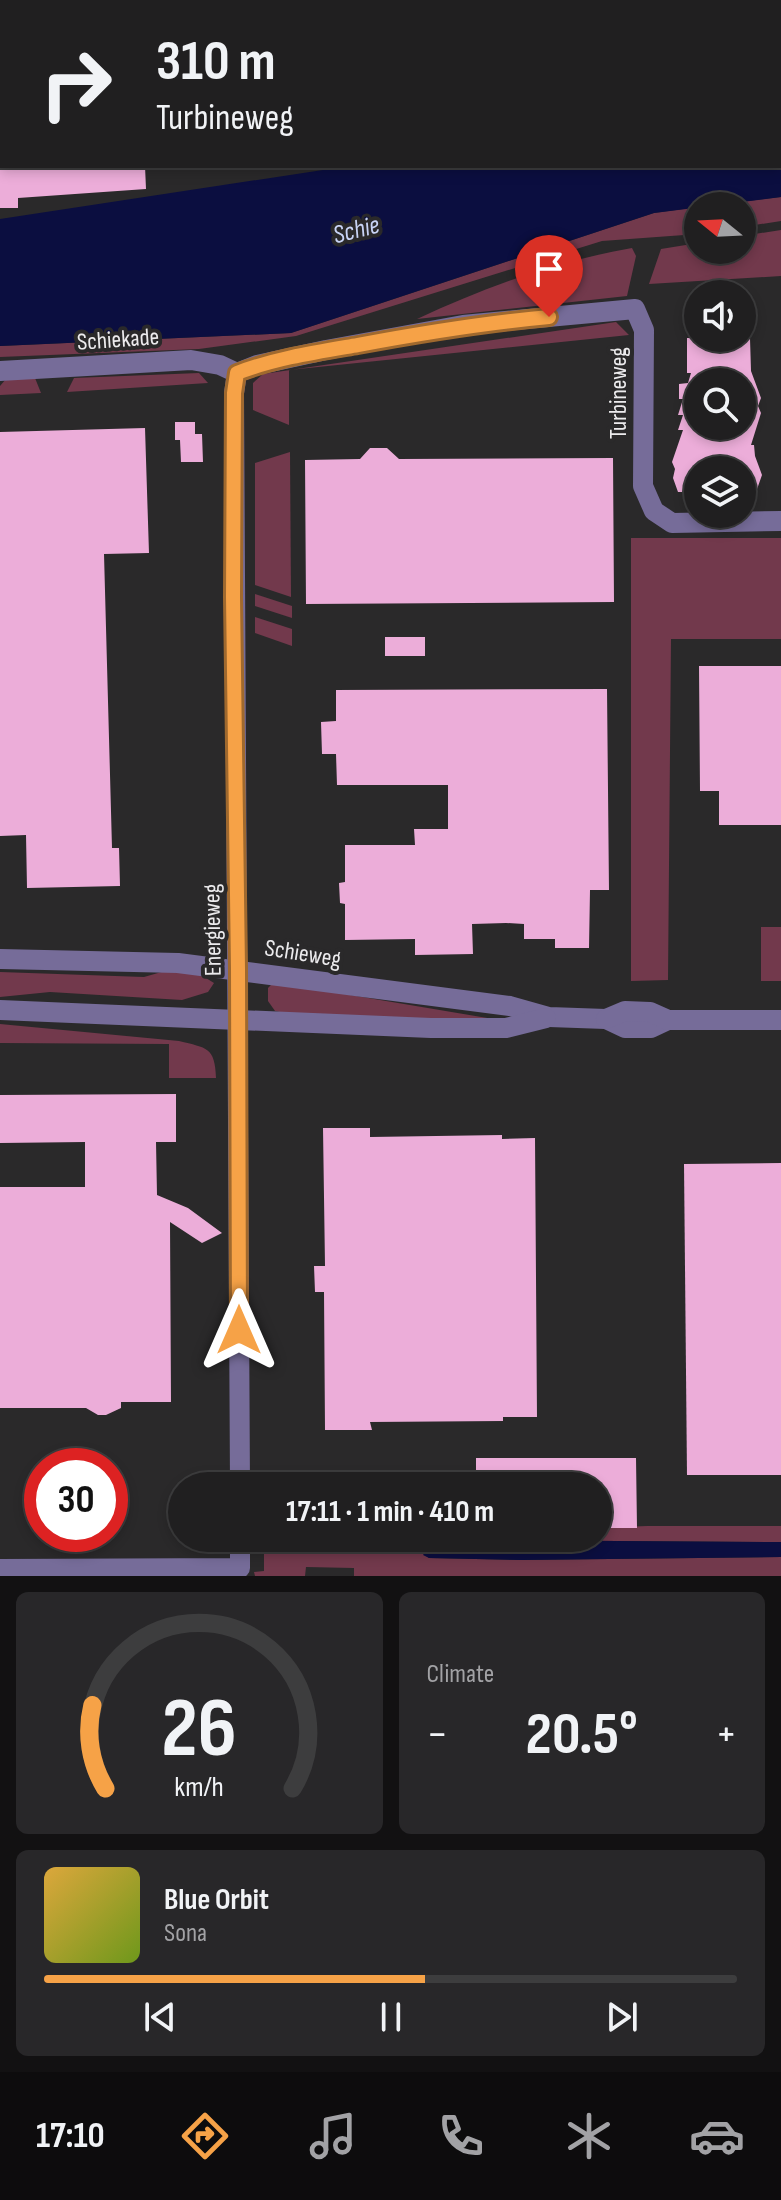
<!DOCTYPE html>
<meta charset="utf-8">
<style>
:root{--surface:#201f20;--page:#282729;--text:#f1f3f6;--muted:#a2a2a5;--line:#3d3d3e;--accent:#f6a247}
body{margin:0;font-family:"Sofia Sans Condensed",sans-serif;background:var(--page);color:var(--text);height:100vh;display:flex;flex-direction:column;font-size:30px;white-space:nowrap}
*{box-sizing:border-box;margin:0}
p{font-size:26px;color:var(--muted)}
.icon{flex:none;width:44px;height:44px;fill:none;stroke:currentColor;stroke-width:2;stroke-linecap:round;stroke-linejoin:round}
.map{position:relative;height:1576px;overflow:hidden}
.drawer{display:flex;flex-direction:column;gap:16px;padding:16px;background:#121112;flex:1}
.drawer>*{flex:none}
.hud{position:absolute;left:0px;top:0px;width:782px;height:168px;box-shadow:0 4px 12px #0003,0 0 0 2px var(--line);background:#201f20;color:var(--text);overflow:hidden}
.needle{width:52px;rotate:288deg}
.buttons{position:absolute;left:684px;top:192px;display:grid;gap:16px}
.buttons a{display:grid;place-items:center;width:72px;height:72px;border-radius:50%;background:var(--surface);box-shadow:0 4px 12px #0003,0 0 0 2px var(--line);font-size:40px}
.speed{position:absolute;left:24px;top:1448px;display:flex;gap:16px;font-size:40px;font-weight:700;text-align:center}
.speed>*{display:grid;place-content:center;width:104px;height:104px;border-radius:50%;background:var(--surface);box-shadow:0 4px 12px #0003,0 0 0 2px var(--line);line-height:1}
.speed .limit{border:12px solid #d22;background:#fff;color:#111}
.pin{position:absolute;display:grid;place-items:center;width:68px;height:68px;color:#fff;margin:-82px -34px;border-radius:50% 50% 50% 0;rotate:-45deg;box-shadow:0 0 8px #0007}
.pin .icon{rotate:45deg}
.me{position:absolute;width:88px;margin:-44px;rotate:0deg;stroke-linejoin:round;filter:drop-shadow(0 0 6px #0008)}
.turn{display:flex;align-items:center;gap:28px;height:168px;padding:0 24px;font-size:36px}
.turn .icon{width:104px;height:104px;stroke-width:2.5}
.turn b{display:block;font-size:56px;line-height:68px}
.big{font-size:60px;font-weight:700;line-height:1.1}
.drawer .card{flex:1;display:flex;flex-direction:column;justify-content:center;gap:12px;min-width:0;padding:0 28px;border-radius:12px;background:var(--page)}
.drawer .dial{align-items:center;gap:0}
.dial svg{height:208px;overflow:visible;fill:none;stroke:var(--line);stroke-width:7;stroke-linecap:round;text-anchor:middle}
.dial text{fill:var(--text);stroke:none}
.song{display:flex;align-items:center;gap:24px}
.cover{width:96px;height:96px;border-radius:12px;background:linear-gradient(135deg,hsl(40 70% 55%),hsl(80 70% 35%))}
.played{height:8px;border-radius:4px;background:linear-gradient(90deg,var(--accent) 55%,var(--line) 55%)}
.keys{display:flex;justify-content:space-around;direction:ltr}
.heat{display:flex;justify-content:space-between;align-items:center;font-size:44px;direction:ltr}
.drawer .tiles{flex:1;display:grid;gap:16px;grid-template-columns:1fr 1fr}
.card:last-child{grid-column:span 2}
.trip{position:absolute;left:168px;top:1472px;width:444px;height:80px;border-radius:40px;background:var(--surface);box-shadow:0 4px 12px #0003,0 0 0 2px var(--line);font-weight:700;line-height:80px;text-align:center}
.dock{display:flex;height:128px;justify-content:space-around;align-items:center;background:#0d0c0d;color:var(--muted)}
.dock .icon{width:56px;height:56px}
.dock .active{color:var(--accent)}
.dock b{font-size:36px;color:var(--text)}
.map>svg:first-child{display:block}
.green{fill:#72394c}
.water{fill:#0b0e40}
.building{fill:#ecadd9;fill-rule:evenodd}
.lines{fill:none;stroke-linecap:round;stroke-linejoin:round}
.minor{stroke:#766c99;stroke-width:20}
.route-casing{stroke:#a0692e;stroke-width:20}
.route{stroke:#f6a247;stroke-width:14}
.labels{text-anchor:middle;stroke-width:8;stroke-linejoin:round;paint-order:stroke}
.street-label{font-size:24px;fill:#ecebed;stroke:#2a292a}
.water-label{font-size:26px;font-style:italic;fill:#c8d3f5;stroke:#2a292a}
</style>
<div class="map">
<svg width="781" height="1576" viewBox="0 0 781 1576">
<rect width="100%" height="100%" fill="#2a292a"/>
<g class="green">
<polygon points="781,197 781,221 742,227 742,206 707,206"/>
<polygon points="698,207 698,234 602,241 296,336 199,349 0,357 0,346 291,333 654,213"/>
<polygon points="781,230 781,276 649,284 661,249 698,243 698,250 742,250 742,236"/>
<path d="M632,248L636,256L627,296L417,319C485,287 557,261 632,248Z"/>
<polygon points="616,322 629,335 289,370 289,425 253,410 253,383 263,374"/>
<polygon points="199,373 208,383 67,392 74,378"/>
<polygon points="35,378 41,393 0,395 0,386 6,379"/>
<polygon points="290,452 291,597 255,585 255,463"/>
<polygon points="631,538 781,538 781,639 671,639 668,980 631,981"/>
<polygon points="255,594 292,606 292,618 255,606"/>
<polygon points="255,617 292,629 292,646 255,633"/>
<rect x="761" y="927" width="20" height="54"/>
<polygon points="172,969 201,975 214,983 208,992 182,1000 50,992 0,997 0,972 144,977"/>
<polygon points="272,984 285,984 511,1022 298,1016 275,1011 268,1001 268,988"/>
<path d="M0,1024L179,1041C207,1048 215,1047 216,1078H169V1044L0,1043Z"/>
<polygon points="647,1526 781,1526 781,1542 447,1540 424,1554 429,1558 521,1560 781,1557 781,1576 354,1576 354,1568 306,1567 305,1576 255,1576 254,1572 264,1571 264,1538 598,1538 598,1528"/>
</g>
<g class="water">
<polygon points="781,85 781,197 654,213 291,333 0,346 0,219 349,166 780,166"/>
<polygon points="447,1540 781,1542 781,1557 521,1560 429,1558 423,1555 431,1543"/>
</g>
<g class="building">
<polygon points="0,166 145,166 146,189 18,198 18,208 0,208"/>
<path d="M687,338H750L751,371L761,398L758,406L761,413L751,445H754L755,456L762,475L756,492H742V470H698V492H678L673,478L675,469L672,462L683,430H678L683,415H678L683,399H679V384L688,383L691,373H687ZM698,373H742V426H698Z"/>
<polygon points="175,422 195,422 195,434 202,434 203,462 181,462 180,440 175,440"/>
<polygon points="145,428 149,553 104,554 112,848 119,848 120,886 27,888 26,835 0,836 0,432"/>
<polygon points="370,448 387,448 399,459 613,458 614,602 306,604 305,460 360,459"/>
<rect x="385" y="637" width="40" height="19"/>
<polygon points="699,666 781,666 781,825 719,825 719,791 700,791"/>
<polygon points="607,689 609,890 590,890 589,948 555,948 555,939 524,939 524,924 506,923 472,924 473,954 415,955 415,939 345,940 345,904 340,903 339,883 345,882 345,845 415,845 414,829 448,829 448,785 337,785 336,754 322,754 321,722 336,721 336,690"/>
<polygon points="176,1094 176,1142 156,1142 157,1195 188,1208 222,1233 202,1243 170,1222 171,1402 121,1402 121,1408 106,1415 98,1415 86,1408 0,1408 0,1187 85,1187 85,1142 0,1143 0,1095"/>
<polygon points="323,1128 370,1128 370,1137 502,1135 502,1139 535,1138 537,1417 503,1417 503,1421 370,1422 372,1430 325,1430 324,1292 315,1292 314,1266 325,1266"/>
<polygon points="781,1163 781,1475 687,1475 684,1164"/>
<polygon points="476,1458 636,1458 637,1528 598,1528 598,1486 497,1486 497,1479 476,1480"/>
</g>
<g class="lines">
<g class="minor">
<polyline points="116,0 116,2"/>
<polyline points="0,371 191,360 220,365 237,373"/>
<polyline points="237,373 234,393 240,1486"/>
<polyline points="237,373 257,365 326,350 463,325 635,309 644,330 643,486 654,511 672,523 781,521"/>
<polyline points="0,959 178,963 510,1006 549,1017 606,1019 625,1028 651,1028 668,1020"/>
<polyline points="0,1010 431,1028 506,1028 546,1018"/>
<polyline points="606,1019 625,1011 650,1012 668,1020 781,1020"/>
<polyline points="0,1569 240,1568 240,1538"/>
</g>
</g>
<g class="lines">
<g class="route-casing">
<path id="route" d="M239,1330L238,969L233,597L234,393L237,373C276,358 317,352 358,345C422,333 484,323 549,317"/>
</g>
<use href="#route" class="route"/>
</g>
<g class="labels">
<g class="street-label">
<text transform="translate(118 339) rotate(-4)" y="8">Schiekade</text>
<text transform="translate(618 393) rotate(-90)" y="8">Turbineweg</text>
<text transform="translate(212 930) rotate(-91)" y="8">Energieweg</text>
<text transform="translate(303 953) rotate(9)" y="8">Schieweg</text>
</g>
<g class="water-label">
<text transform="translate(356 229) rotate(-14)" y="9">Schie</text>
</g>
</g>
</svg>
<div class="buttons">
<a><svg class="needle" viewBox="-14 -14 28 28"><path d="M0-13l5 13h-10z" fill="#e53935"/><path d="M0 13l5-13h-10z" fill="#a2a2a5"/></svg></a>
<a><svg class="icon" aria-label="sound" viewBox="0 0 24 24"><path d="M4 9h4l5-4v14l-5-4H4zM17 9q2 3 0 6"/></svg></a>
<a><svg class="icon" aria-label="search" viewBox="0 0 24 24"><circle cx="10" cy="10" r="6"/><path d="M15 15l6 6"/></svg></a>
<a><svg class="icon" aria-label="layers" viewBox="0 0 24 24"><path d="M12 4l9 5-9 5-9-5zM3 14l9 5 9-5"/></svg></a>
</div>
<div class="speed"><div class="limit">30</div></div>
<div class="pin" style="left:549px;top:317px;background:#d93025"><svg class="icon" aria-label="arrive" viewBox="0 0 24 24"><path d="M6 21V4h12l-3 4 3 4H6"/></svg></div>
<svg class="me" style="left:239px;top:1330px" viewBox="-20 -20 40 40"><path d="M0-17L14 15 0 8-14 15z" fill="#f6a247" stroke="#fff" stroke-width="4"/></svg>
<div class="trip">17:11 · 1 min · 410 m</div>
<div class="hud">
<div class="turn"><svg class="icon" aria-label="right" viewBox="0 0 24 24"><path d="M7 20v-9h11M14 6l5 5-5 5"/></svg><div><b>310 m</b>Turbineweg</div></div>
</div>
</div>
<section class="drawer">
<div class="tiles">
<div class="card dial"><svg viewBox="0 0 100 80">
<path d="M14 69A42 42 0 1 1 86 69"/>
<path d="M14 69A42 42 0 0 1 9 37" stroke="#f6a247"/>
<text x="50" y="56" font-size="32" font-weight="700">26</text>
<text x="50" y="72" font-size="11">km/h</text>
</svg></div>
<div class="card"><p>Climate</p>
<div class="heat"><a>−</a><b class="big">20.5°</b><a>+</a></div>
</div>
<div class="card">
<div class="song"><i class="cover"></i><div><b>Blue Orbit</b><p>Sona</p></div></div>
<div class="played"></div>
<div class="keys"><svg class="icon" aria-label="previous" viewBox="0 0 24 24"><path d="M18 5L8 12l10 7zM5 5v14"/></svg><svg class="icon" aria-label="pause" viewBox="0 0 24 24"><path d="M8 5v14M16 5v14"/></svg><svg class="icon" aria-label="next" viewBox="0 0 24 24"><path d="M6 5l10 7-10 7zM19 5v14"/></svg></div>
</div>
</div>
</section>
<nav class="dock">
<b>17:10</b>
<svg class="icon active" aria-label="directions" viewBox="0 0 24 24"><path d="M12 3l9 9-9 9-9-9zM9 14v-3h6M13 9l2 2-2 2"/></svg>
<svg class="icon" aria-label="music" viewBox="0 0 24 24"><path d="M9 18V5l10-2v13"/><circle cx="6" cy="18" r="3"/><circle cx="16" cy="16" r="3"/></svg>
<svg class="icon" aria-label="phone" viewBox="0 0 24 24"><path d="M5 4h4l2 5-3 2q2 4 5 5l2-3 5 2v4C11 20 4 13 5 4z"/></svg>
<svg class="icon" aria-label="climate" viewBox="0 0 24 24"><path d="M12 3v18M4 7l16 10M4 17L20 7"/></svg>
<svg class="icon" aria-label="car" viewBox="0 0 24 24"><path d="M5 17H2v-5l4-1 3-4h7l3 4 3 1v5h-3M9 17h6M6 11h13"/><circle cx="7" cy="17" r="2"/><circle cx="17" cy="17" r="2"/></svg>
</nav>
